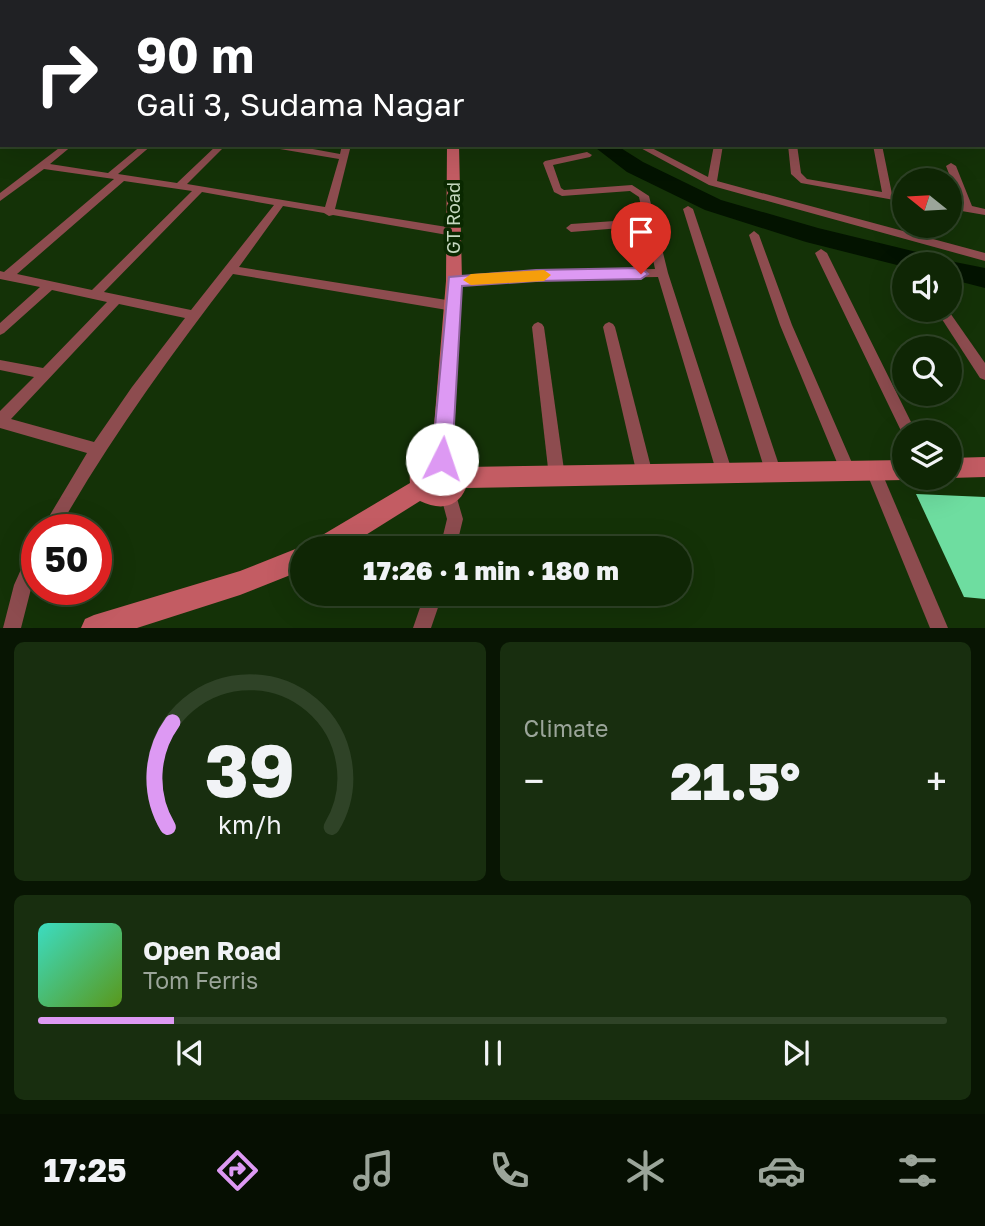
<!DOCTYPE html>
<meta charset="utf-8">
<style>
:root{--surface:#0f2605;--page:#182e0f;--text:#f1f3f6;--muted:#9ba59a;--line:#2f4327;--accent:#dd99f3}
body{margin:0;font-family:"Golos Text",sans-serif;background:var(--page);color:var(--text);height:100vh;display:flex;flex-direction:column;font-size:26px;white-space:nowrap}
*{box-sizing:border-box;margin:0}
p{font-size:23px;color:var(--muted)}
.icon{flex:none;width:38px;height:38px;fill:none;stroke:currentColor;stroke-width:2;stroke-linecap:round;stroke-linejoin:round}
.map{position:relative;height:628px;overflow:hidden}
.sheet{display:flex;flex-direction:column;gap:14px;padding:14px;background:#081503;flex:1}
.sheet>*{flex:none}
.top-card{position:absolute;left:0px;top:0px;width:985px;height:147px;box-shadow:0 7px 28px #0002,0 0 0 2px var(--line);background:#202124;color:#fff;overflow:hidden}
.needle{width:46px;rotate:288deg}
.fabs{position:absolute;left:892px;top:168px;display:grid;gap:14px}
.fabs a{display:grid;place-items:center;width:70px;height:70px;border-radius:50%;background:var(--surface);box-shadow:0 7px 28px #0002,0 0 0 2px var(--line);font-size:35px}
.speed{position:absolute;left:21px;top:514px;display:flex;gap:14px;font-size:35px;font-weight:700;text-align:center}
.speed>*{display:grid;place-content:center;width:91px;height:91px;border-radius:50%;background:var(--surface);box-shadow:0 7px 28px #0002,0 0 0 2px var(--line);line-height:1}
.speed .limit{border:10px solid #d22;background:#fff;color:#111}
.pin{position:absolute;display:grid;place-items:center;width:60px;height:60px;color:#fff;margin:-72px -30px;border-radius:50% 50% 50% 0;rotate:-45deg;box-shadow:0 0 7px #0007}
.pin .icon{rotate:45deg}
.me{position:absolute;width:77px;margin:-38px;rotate:4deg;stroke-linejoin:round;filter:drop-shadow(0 0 5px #0008)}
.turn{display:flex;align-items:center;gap:24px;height:147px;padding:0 21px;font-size:32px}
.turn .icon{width:91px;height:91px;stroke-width:2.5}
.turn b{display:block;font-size:49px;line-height:60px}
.big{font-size:52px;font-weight:800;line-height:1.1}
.sheet .widget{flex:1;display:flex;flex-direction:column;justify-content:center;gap:10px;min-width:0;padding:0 24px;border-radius:10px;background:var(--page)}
.sheet .dial{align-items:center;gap:0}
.dial svg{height:182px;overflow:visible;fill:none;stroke:var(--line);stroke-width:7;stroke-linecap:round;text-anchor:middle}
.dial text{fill:var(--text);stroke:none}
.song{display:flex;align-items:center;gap:21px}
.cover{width:84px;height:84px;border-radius:10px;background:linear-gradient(135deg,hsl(170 70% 55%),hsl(90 70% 35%))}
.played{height:7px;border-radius:4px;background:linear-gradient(90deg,var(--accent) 15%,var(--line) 15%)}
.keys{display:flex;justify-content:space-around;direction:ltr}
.heat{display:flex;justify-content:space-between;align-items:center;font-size:38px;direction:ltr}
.sheet .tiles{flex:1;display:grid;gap:14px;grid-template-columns:1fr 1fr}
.widget:last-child{grid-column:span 2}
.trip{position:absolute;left:290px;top:536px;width:402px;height:70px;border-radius:35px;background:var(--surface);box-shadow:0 7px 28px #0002,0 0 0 2px var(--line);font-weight:800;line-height:70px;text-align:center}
.dock{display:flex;height:112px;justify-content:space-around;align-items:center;background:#060f02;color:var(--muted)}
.dock .icon{width:49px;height:49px}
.dock .active{color:var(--accent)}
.dock b{font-size:32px;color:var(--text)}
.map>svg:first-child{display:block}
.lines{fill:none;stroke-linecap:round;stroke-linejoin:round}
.river{fill:#031300;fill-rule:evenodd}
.building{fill:#6edda0}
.street{fill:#8d4c4f;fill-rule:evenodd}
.secondary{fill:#c35c63;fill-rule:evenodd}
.route{fill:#dd99f3;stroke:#90639e;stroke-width:2}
.slow{fill:#f59e0b}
.labels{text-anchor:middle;stroke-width:7;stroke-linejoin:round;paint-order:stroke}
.street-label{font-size:18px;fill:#c6d8c0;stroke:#0a2800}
</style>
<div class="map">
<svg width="985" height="628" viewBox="0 0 985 628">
<rect width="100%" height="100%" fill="#143207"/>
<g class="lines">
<g class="river">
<polygon points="307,0 322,0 323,2 308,2"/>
<polygon points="592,145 616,145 643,162 721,200 818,228 929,255 938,258 941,263 950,261 985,268 985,288 950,279 950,264 905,264 905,267 806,242 705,210 627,172"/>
</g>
</g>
<polygon class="building" points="916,494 985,497 985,599 964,597"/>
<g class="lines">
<g class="street">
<polygon points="52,0 59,0 51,2"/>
<polygon points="140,0 147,0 138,2"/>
<polygon points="192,0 199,0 190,2"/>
<polygon points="332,0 338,0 339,2 333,2"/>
<polygon points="366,0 373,0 364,2"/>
<polygon points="622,0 629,0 621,2"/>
<polygon points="772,0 779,0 771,2"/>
<polygon points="789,0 796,0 798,2 790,2"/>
<polygon points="850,0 857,0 848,2"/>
<rect x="0" y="11" width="2" height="4"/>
<polygon points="0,26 2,26 0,31"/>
<rect x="984" y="32" width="1" height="5"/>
<rect x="0" y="41" width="2" height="4"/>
<rect x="0" y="79" width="2" height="5"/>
<rect x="984" y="80" width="1" height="4"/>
<rect x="984" y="107" width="1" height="4"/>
<rect x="0" y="122" width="2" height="6"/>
<polygon points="984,129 985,130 985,139 984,138"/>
<polygon points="2,131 2,137 0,138 0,132"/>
<path d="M63,145H73L50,164L108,173L142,145H152L118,174L177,183L217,145H226L187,184L325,207L339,159L274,148L270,145H291L340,154L342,145H351L335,209L453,228L458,232L457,235L453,236L333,215L329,216L324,213L283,206L239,267L453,301L459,306L453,311L233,274C169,357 109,440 58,530H41L87,453L0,428V411L34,377L0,370V360L43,368L107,302L52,290L4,333L0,335V323L40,287L0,279V271L4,272L114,179L44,169L0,201V193ZM124,181L192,191L92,290L17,274ZM202,192L274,205L191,310L104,292ZM119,304L185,318L132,387L94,442L11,419Z"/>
<polygon points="635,145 646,145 708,177 714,145 723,145 717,181 985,253 985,261 709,185"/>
<polygon points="788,145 797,145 801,173 807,179 882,192 873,145 882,145 892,194 905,196 905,202 801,183 791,174"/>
<polygon points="587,152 592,155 590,157 553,165 561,188 564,190 632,185 649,196 668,273 733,474 730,479 725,481 720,479 717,474 658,277 536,279 454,285 448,281 454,277 536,271 655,269 646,226 571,232 566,228 571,224 644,219 639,197 630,191 562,196 554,192 543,163 545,161"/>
<polygon points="951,163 956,166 972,206 985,209 985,215 950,209 950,203 961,205 946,166"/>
<polygon points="688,206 693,209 782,474 779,479 774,481 769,479 766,474 683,209"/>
<polygon points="754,231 759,235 792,325 856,472 853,477 848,479 843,477 780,325 749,235"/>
<polygon points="821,249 827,253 916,432 905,432 904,437 815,253"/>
<polygon points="936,310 948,310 985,363 985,380 980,378"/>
<polygon points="538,322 542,324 544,327 565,477 562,482 557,484 552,482 549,477 532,327 534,324"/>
<polygon points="609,322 613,324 615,327 653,475 650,480 645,482 640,480 637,475 603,327 605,324"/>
<polygon points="874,464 879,466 948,628 930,628 866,471 869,466"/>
<polygon points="448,485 454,488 463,519 456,548 440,548 447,519 440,493 442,488"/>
<polygon points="37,545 37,573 32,585 21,628 3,628 14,585 31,547"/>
<polygon points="425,593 443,593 431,628 413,628"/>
</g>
<g class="secondary">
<rect x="452" y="0" width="8" height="2"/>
<path d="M447,145H459L462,281L453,453L461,459L466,467L905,460V478H912L905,480L466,488C457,509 439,510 420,501L345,548H310L314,540L410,483C408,466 417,456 432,450L446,281ZM436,469H442L447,474V481L442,486H436L431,481V474Z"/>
<polygon points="985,457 985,477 950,478 949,478 950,458"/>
<polygon points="303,546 307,548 303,548 303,570 240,595 137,628 81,628 85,619 94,615 240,571"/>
</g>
</g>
<polygon class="route" points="641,268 648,274 641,279 536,281 462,286 452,459 449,466 442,468 435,466 432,459 449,277 536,270"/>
<polygon class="slow" points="544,270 551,275 544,281 471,285 463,280 471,274"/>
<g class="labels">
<g class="street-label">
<text transform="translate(454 218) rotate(-90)" y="6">GT Road</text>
</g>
</g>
</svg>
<div class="fabs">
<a><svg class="needle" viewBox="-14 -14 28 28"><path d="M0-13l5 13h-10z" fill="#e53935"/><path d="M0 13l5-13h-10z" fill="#9ba59a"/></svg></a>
<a><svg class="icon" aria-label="sound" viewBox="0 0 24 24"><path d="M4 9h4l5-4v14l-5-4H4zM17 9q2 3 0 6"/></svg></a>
<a><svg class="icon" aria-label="search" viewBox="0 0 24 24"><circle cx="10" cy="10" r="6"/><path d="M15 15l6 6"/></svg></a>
<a><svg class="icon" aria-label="layers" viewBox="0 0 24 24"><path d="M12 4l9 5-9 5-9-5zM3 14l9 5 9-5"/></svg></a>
</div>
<div class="speed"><div class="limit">50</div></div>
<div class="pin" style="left:641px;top:274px;background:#d93025"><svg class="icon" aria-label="arrive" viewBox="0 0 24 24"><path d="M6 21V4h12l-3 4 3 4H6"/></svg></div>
<svg class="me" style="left:442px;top:459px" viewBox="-20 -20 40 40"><circle r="19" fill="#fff"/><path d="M0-13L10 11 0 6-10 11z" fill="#dd99f3"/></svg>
<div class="trip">17:26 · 1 min · 180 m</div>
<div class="top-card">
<div class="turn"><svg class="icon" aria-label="right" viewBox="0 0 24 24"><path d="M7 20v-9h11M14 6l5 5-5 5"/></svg><div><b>90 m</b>Gali 3, Sudama Nagar</div></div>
</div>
</div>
<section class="sheet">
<div class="tiles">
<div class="widget dial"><svg viewBox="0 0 100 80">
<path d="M14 69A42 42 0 1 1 86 69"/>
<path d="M14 69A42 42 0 0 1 16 23" stroke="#dd99f3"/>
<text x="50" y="56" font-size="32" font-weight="700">39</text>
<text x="50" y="72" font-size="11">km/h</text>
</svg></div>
<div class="widget"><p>Climate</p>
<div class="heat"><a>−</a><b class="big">21.5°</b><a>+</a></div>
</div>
<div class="widget">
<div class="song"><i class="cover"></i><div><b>Open Road</b><p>Tom Ferris</p></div></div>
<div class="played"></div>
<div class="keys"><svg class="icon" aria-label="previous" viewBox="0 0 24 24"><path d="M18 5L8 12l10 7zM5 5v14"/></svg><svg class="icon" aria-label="pause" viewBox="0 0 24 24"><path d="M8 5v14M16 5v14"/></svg><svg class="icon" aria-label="next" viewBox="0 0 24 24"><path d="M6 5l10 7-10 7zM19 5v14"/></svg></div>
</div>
</div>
</section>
<nav class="dock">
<b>17:25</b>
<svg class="icon active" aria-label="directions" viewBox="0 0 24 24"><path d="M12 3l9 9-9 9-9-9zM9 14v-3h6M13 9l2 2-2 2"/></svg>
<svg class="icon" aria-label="music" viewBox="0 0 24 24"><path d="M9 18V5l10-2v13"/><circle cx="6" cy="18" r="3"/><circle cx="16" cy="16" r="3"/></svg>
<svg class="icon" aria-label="phone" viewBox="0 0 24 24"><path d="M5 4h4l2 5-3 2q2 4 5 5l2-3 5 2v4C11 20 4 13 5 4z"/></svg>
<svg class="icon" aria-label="climate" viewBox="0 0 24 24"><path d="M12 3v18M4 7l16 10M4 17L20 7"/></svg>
<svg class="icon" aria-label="car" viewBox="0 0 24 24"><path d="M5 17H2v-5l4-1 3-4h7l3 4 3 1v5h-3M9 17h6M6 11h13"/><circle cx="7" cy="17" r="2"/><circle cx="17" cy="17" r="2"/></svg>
<svg class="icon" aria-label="filters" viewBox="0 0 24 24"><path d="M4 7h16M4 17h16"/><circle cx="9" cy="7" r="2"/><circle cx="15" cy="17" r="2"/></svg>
</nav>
